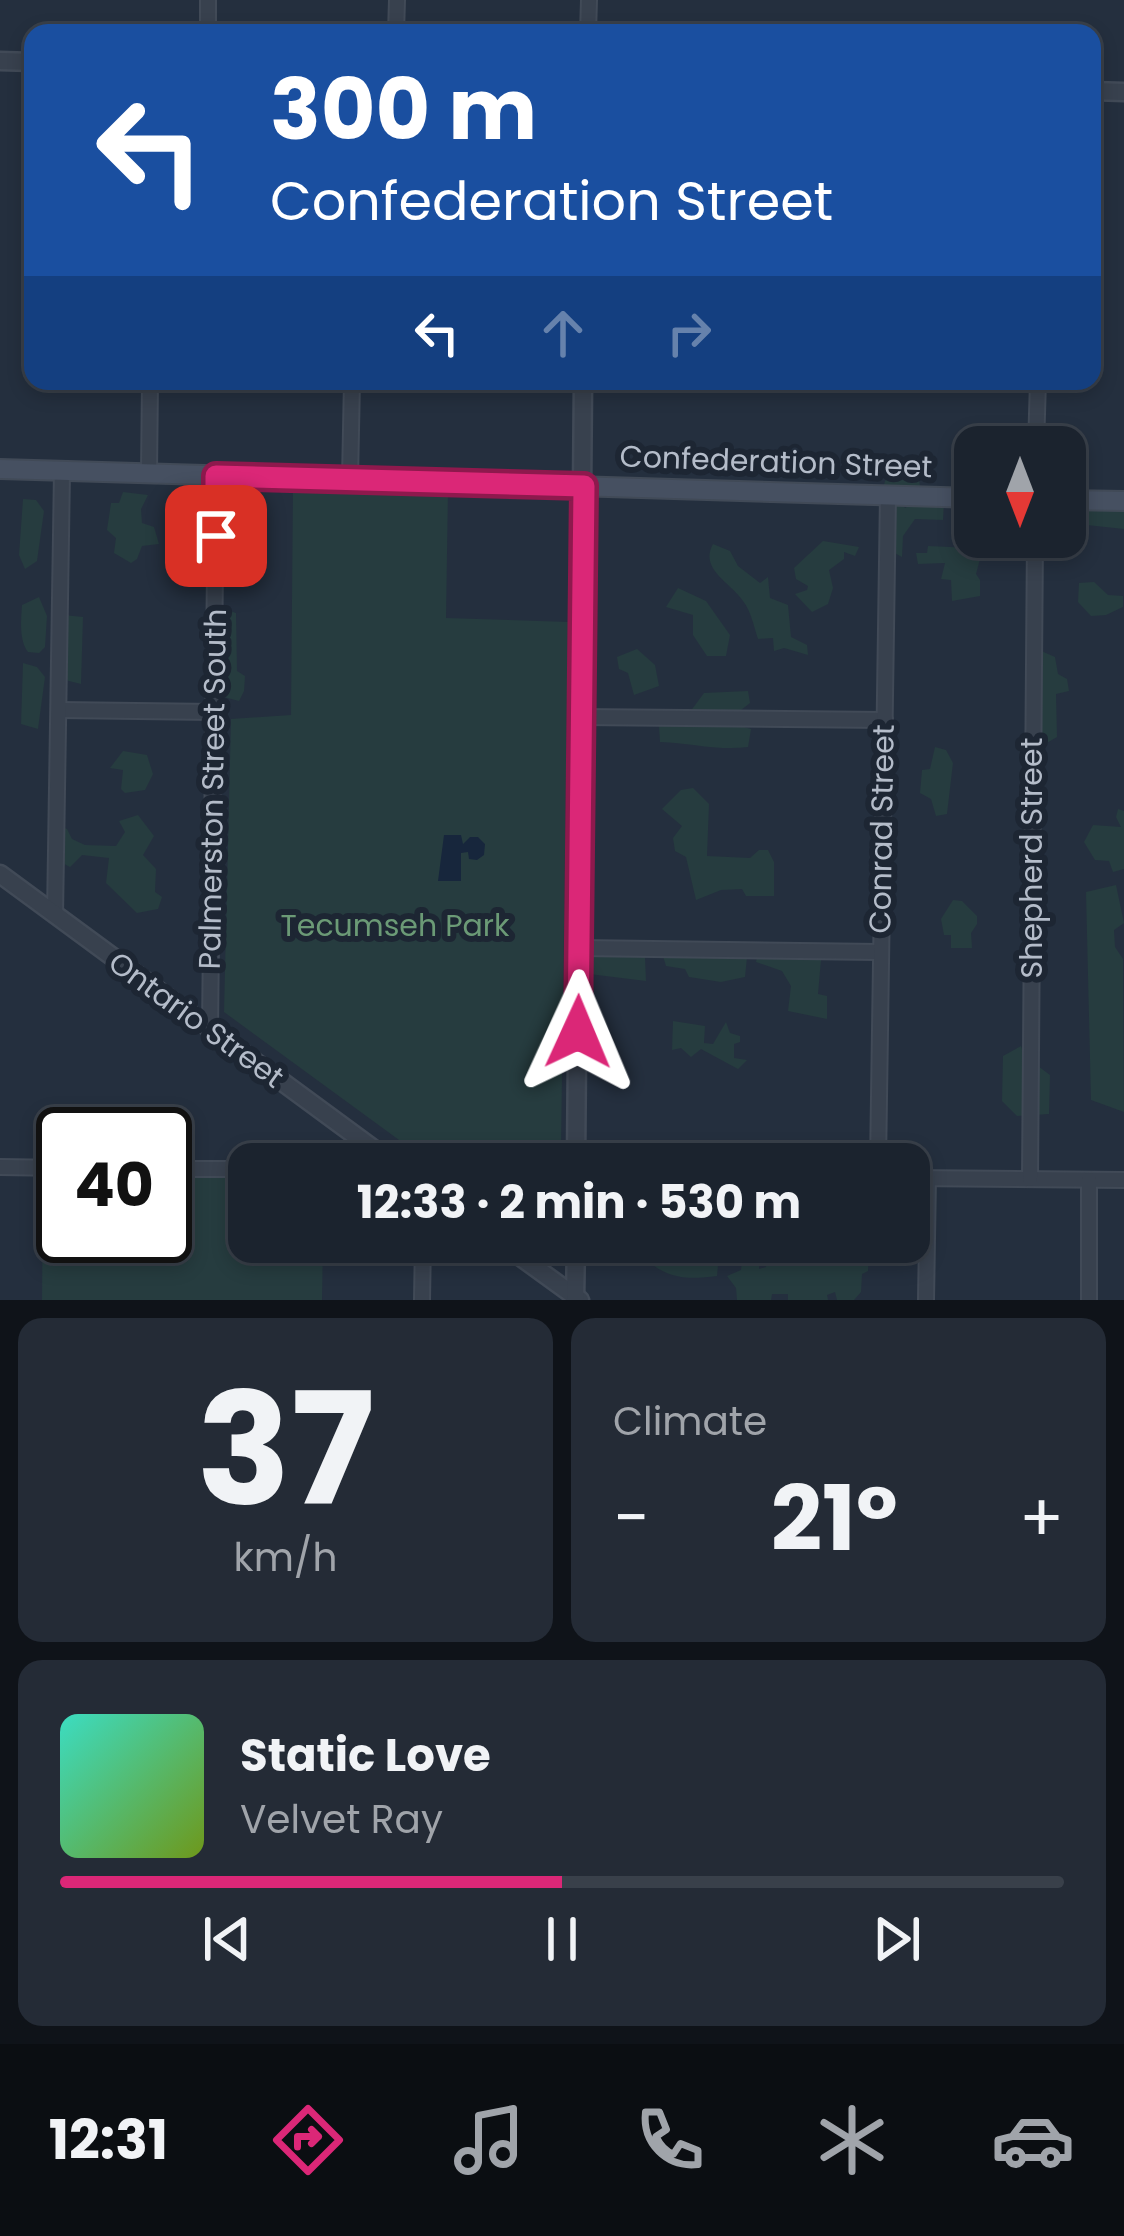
<!DOCTYPE html>
<meta charset="utf-8">
<style>
:root{--surface:#1b232e;--page:#242b36;--text:#f1f3f6;--muted:#a0a4aa;--line:#39404a;--accent:#db2777}
body{margin:0;font-family:Poppins,sans-serif;background:var(--page);color:var(--text);height:100vh;display:flex;flex-direction:column;font-size:45px;white-space:nowrap}
*{box-sizing:border-box;margin:0}
p{font-size:39px;color:var(--muted)}
.icon{flex:none;width:66px;height:66px;fill:none;stroke:currentColor;stroke-width:2;stroke-linecap:round;stroke-linejoin:round}
.map{position:relative;height:1300px;overflow:hidden}
.panel{display:flex;flex-direction:column;gap:18px;padding:18px;background:#0f1319;flex:1}
.panel>*{flex:none}
.hud{position:absolute;left:24px;top:24px;width:1077px;height:366px;border-radius:24px;box-shadow:0 6px 18px #0003,0 0 0 3px var(--line);background:#1a4fa0;color:#fff;overflow:hidden}
.needle{width:78px;rotate:180deg}
.controls{position:absolute;left:954px;top:426px;display:grid;gap:24px}
.controls a{display:grid;place-items:center;width:132px;height:132px;border-radius:24px;background:var(--surface);box-shadow:0 6px 18px #0003,0 0 0 3px var(--line);font-size:60px}
.speed{position:absolute;left:36px;top:1107px;display:flex;gap:24px;font-size:60px;font-weight:700;text-align:center}
.speed>*{display:grid;place-content:center;width:156px;height:156px;border-radius:50%;background:var(--surface);box-shadow:0 6px 18px #0003,0 0 0 3px var(--line);line-height:1}
.speed .limit{border:6px solid #111;border-radius:18px;background:#fff;color:#111}
.pin{position:absolute;display:grid;place-items:center;width:102px;height:102px;color:#fff;margin:-51px;border-radius:24px;box-shadow:0 6px 18px #0006}
.me{position:absolute;width:132px;margin:-66px;rotate:1deg;stroke-linejoin:round;filter:drop-shadow(0 0 9px #0008)}
.turn{display:flex;align-items:center;gap:42px;height:252px;padding:0 48px;font-size:54px}
.turn .icon{width:156px;height:156px;stroke-width:2.5}
.turn b{display:block;font-size:84px;line-height:102px}
.lanes{display:flex;align-items:center;height:114px;padding:0 48px;background:#0003;justify-content:center;gap:60px;direction:ltr}
.lanes .off{opacity:.35}
.big{font-size:90px;font-weight:700;line-height:1.1}
.panel .widget{flex:1;display:flex;flex-direction:column;justify-content:center;gap:18px;min-width:0;padding:0 42px;border-radius:24px;background:var(--page)}
.panel .dial{align-items:center;gap:0}
.dial b{font-size:156px;line-height:1}
.song{display:flex;align-items:center;gap:36px}
.cover{width:144px;height:144px;border-radius:18px;background:linear-gradient(135deg,hsl(170 70% 55%),hsl(80 70% 35%))}
.played{height:12px;border-radius:6px;background:linear-gradient(90deg,var(--accent) 50%,var(--line) 50%)}
.keys{display:flex;justify-content:space-around;direction:ltr}
.heat{display:flex;justify-content:space-between;align-items:center;font-size:66px;direction:ltr}
.panel .tiles{flex:1;display:grid;gap:18px;grid-template-columns:1fr 1fr}
.widget:last-child{grid-column:span 2}
.trip{position:absolute;left:228px;top:1143px;width:702px;height:120px;border-radius:24px;background:var(--surface);box-shadow:0 6px 18px #0003,0 0 0 3px var(--line);font-weight:700;line-height:120px;text-align:center}
.menu{display:flex;height:192px;justify-content:space-around;align-items:center;background:#0b0e12;color:var(--muted)}
.menu .icon{width:84px;height:84px}
.menu .on{color:var(--accent)}
.menu b{font-size:54px;color:var(--text)}
.map>svg:first-child{display:block}
.green{fill:#263c3f}
.water{fill:#17263c}
.lines{fill:none;stroke-linecap:round;stroke-linejoin:round}
.minor-casing{stroke:#414a57;stroke-width:18}
.tertiary-casing{stroke:#414a57;stroke-width:21}
.secondary-casing{stroke:#414a57;stroke-width:22}
.minor{stroke:#38414e;stroke-width:14}
.tertiary{stroke:#38414e;stroke-width:16}
.secondary{stroke:#465061;stroke-width:18}
.route-casing{stroke:#8e194d;stroke-width:30}
.route{stroke:#db2777;stroke-width:21}
.labels{text-anchor:middle;stroke-width:12;stroke-linejoin:round;paint-order:stroke}
.street-label{font-size:30px;fill:#b4bcc9;stroke:#1d2633}
.park-label{font-size:30px;fill:#6b9a76;stroke:#1d2633}
</style>
<div class="map">
<svg width="1124" height="1300" viewBox="0 0 1124 1300">
<rect width="100%" height="100%" fill="#242f3e"/>
<g class="green">
<polygon points="888,473 918,474 922,498 944,503 943,520 915,519 903,536 902,557 880,545 880,513 897,504 906,508 908,499 882,490"/>
<polygon points="293,485 448,490 446,618 568,622 561,1150 410,1148 224,1012 231,719 291,715"/>
<polygon points="123,492 148,495 141,509 142,523 154,527 159,544 142,546 137,559 131,563 114,553 116,538 107,530 111,503 119,503"/>
<polygon points="182,497 207,515 195,566 181,566 182,548 175,544"/>
<polygon points="23,499 36,500 44,511 37,561 25,569 19,555"/>
<polygon points="1065,504 1124,506 1124,529 1077,524 1065,519"/>
<polygon points="823,541 859,547 855,556 844,552 844,559 829,570 833,588 828,604 812,612 795,594 807,590 808,586 796,579 794,568"/>
<path d="M713,544L730,551L738,566L760,583L768,577L770,598L788,605L791,637L807,645L808,655L784,648L774,651L773,638L758,639C754,627 751,611 743,601C730,582 699,569 713,544Z"/>
<polygon points="984,544 976,574 980,580 980,596 952,601 951,580 941,579 945,563 918,564 916,553 927,553 928,546 972,548"/>
<polygon points="1094,582 1108,595 1123,596 1123,607 1106,615 1091,616 1078,602 1079,583"/>
<polygon points="678,588 706,601 730,635 726,656 707,656 693,635 693,615 666,607"/>
<path d="M39,597L47,616L45,647L39,653L28,652C19,640 21,620 22,605Z"/>
<polygon points="228,610 236,613 237,671 245,676 244,691 239,701 212,694 213,684 223,677 211,667 218,612"/>
<polygon points="63,615 83,617 81,684 61,679"/>
<polygon points="637,649 655,665 659,686 634,695 628,673 619,669 617,657"/>
<polygon points="1039,650 1055,657 1058,674 1067,679 1069,691 1056,694 1057,737 1045,744 1025,734 1029,655"/>
<polygon points="23,663 37,667 45,677 38,729 21,724"/>
<path d="M748,691L750,703L732,717L733,724L751,729L748,747C719,751 690,743 660,742L659,726L667,714L693,725L690,712L704,693Z"/>
<polygon points="935,747 946,750 953,763 947,814 936,816 931,799 920,793 922,770 930,769"/>
<polygon points="123,751 147,755 153,774 145,790 125,793 121,789 123,770 110,768"/>
<polygon points="693,788 709,804 707,856 750,858 759,850 768,850 774,862 774,896 746,896 742,889 721,890 696,900 686,857 675,851 673,838 682,826 662,809 681,790"/>
<polygon points="1118,809 1124,811 1124,869 1113,872 1109,861 1095,860 1084,842 1093,825 1121,827 1116,817"/>
<polygon points="138,815 154,836 143,855 156,869 155,892 162,897 158,909 137,913 106,883 109,858 82,855 70,867 55,859 61,827 67,829 72,839 85,845 116,846 125,832 119,821"/>
<polygon points="1116,885 1124,923 1114,930 1115,947 1123,959 1124,1112 1091,1100 1086,892"/>
<polygon points="953,900 962,901 977,916 977,924 971,933 972,948 951,948 951,935 944,935 941,919"/>
<polygon points="627,951 645,957 646,981 581,973 583,953"/>
<polygon points="758,951 816,954 821,960 818,994 827,996 827,1019 788,1011 791,986 782,971 756,962"/>
<polygon points="671,952 747,957 745,977 721,982 689,977 685,969 666,966 663,956"/>
<polygon points="673,1021 705,1026 704,1043 713,1044 726,1022 730,1033 740,1036 740,1042 734,1044 734,1058 747,1060 738,1069 701,1049 691,1057 681,1048 672,1050"/>
<polygon points="1021,1046 1027,1066 1038,1066 1050,1075 1049,1114 1017,1116 1002,1101 1003,1056"/>
<polygon points="43,1173 63,1173 63,1236 165,1236 165,1174 249,1174 249,1242 323,1242 322,1300 42,1300"/>
<path d="M716,1242L720,1245L717,1276C693,1279 673,1280 653,1265L654,1251L662,1244Z"/>
<polygon points="790,1244 799,1255 834,1256 839,1247 869,1249 868,1271 862,1274 861,1292 854,1300 837,1300 835,1292 827,1295 828,1300 788,1300 788,1294 772,1294 771,1300 737,1300 736,1288 727,1276 741,1270 742,1260 734,1247 760,1245 759,1269 766,1267 767,1249"/>
</g>
<polygon class="water" points="444,835 461,835 463,844 470,837 478,837 485,844 484,855 477,860 469,859 468,852 461,853 461,881 438,881"/>
<g class="lines">
<g class="minor-casing">
<g id="minor">
<polyline points="208,33 208,0"/>
<polyline points="396,33 397,0"/>
<polyline points="588,33 589,0"/>
<polyline points="1036,447 1038,381"/>
<polyline points="149,473 150,381"/>
<polyline points="350,479 352,381"/>
<polyline points="59,710 215,712"/>
<polyline points="581,717 885,720"/>
<polyline points="55,915 62,472"/>
<polyline points="580,948 879,952"/>
<polyline points="210,1031 216,476"/>
<polyline points="878,1164 888,495"/>
<polyline points="0,1167 63,1168"/>
<polyline points="165,1169 249,1169"/>
<polyline points="909,1178 1124,1180"/>
<polyline points="1030,1179 1035,537"/>
<polyline points="422,1300 423,1242"/>
<polyline points="926,1300 928,1178"/>
<polyline points="1089,1300 1089,1180"/>
</g>
</g>
<g class="tertiary-casing">
<g id="tertiary">
<polyline points="0,61 33,62"/>
<polyline points="1092,91 1124,92"/>
<polyline points="0,874 394,1164"/>
<polyline points="576,1164 583,381"/>
<polyline points="500,1242 580,1300"/>
<polyline points="575,1300 576,1242"/>
</g>
</g>
<g class="secondary-casing">
<g id="secondary">
<polyline points="0,469 975,498"/>
<polyline points="1065,500 1124,501"/>
</g>
</g>
<use href="#minor" class="minor"/>
<use href="#tertiary" class="tertiary"/>
<use href="#secondary" class="secondary"/>
</g>
<g class="lines">
<g class="route-casing">
<polyline id="route" points="216,536 216,476 584,486 578,1032"/>
</g>
<use href="#route" class="route"/>
</g>
<g class="labels">
<g class="street-label">
<text transform="translate(776 462) rotate(2)" y="10">Confederation Street</text>
<text transform="translate(213 789) rotate(-89)" y="10">Palmerston Street South</text>
<text transform="translate(882 829) rotate(-89)" y="10">Conrad Street</text>
<text transform="translate(1032 858) rotate(-90)" y="10">Shepherd Street</text>
<text transform="translate(196 1020) rotate(36)" y="10">Ontario Street</text>
</g>
<g class="park-label">
<text x="395" y="936">Tecumseh Park</text>
</g>
</g>
</svg>
<div class="controls">
<a><svg class="needle" viewBox="-14 -14 28 28"><path d="M0-13l5 13h-10z" fill="#e53935"/><path d="M0 13l5-13h-10z" fill="#a0a4aa"/></svg></a>
</div>
<div class="speed"><div class="limit">40</div></div>
<div class="pin" style="left:216px;top:536px;background:#d93025"><svg class="icon" aria-label="arrive" viewBox="0 0 24 24"><path d="M6 21V4h12l-3 4 3 4H6"/></svg></div>
<svg class="me" style="left:578px;top:1032px" viewBox="-20 -20 40 40"><path d="M0-17L14 15 0 8-14 15z" fill="#db2777" stroke="#fff" stroke-width="4"/></svg>
<div class="trip">12:33 · 2 min · 530 m</div>
<div class="hud">
<div class="turn"><svg class="icon" aria-label="left" viewBox="0 0 24 24"><path d="M17 20v-9H6M10 6l-5 5 5 5"/></svg><div><b>300 m</b>Confederation Street</div></div>
<div class="lanes"><svg class="icon" aria-label="left" viewBox="0 0 24 24"><path d="M17 20v-9H6M10 6l-5 5 5 5"/></svg><svg class="icon off" aria-label="ahead" viewBox="0 0 24 24"><path d="M12 20V5M6 11l6-6 6 6"/></svg><svg class="icon off" aria-label="right" viewBox="0 0 24 24"><path d="M7 20v-9h11M14 6l5 5-5 5"/></svg></div>
</div>
</div>
<section class="panel">
<div class="tiles">
<div class="widget dial"><b>37</b><p>km/h</p></div>
<div class="widget"><p>Climate</p>
<div class="heat"><a>−</a><b class="big">21°</b><a>+</a></div>
</div>
<div class="widget">
<div class="song"><i class="cover"></i><div><b>Static Love</b><p>Velvet Ray</p></div></div>
<div class="played"></div>
<div class="keys"><svg class="icon" aria-label="previous" viewBox="0 0 24 24"><path d="M18 5L8 12l10 7zM5 5v14"/></svg><svg class="icon" aria-label="pause" viewBox="0 0 24 24"><path d="M8 5v14M16 5v14"/></svg><svg class="icon" aria-label="next" viewBox="0 0 24 24"><path d="M6 5l10 7-10 7zM19 5v14"/></svg></div>
</div>
</div>
</section>
<nav class="menu">
<b>12:31</b>
<svg class="icon on" aria-label="directions" viewBox="0 0 24 24"><path d="M12 3l9 9-9 9-9-9zM9 14v-3h6M13 9l2 2-2 2"/></svg>
<svg class="icon" aria-label="music" viewBox="0 0 24 24"><path d="M9 18V5l10-2v13"/><circle cx="6" cy="18" r="3"/><circle cx="16" cy="16" r="3"/></svg>
<svg class="icon" aria-label="phone" viewBox="0 0 24 24"><path d="M5 4h4l2 5-3 2q2 4 5 5l2-3 5 2v4C11 20 4 13 5 4z"/></svg>
<svg class="icon" aria-label="climate" viewBox="0 0 24 24"><path d="M12 3v18M4 7l16 10M4 17L20 7"/></svg>
<svg class="icon" aria-label="car" viewBox="0 0 24 24"><path d="M5 17H2v-5l4-1 3-4h7l3 4 3 1v5h-3M9 17h6M6 11h13"/><circle cx="7" cy="17" r="2"/><circle cx="17" cy="17" r="2"/></svg>
</nav>
